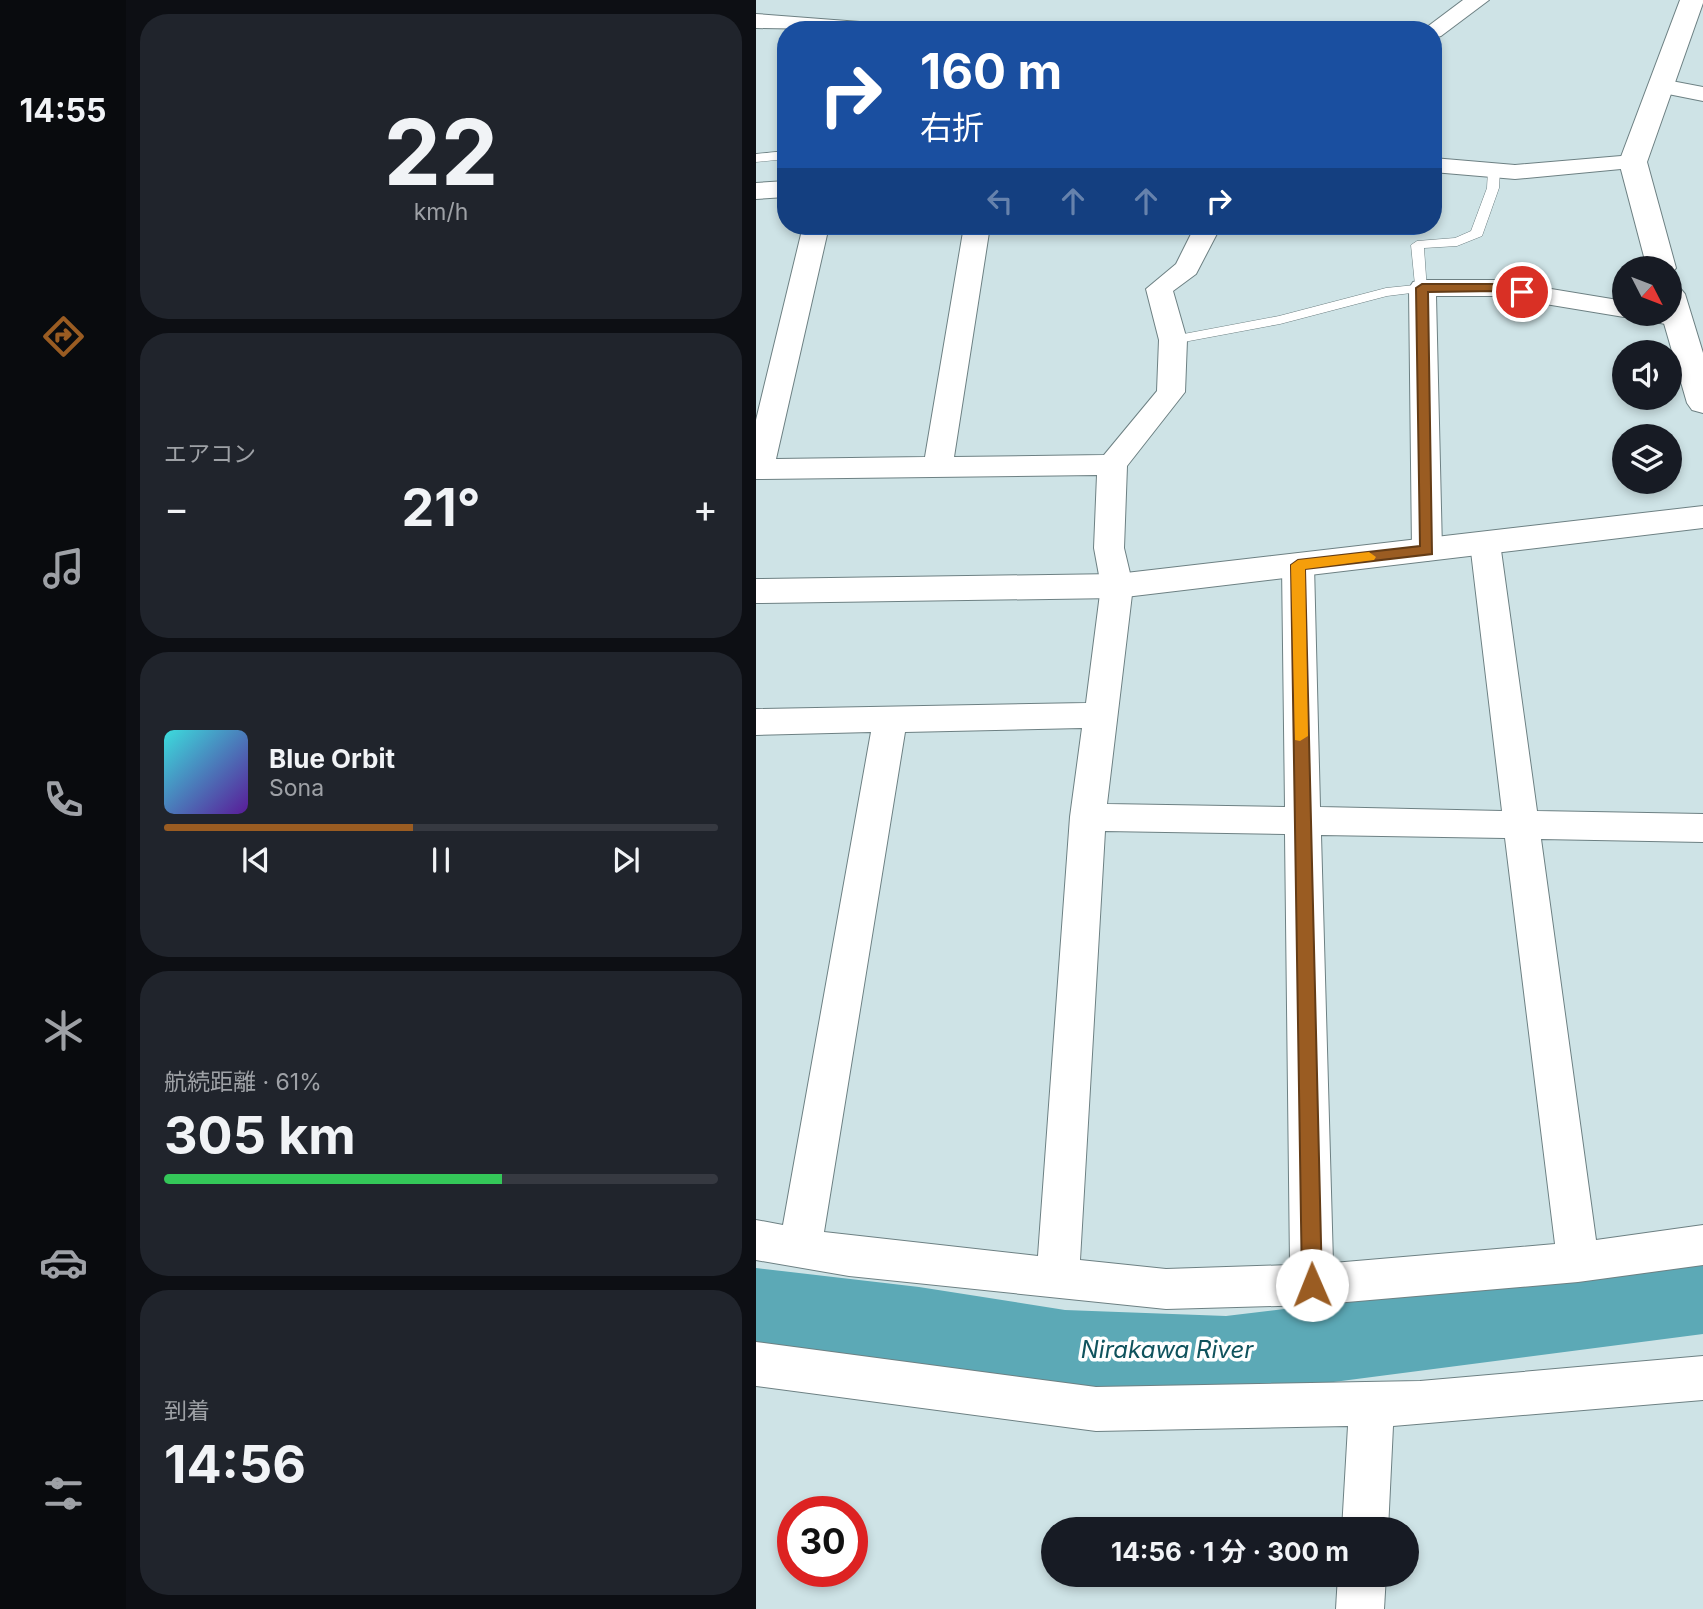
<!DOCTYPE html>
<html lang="ja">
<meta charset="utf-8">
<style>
:root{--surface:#171b24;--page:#20242c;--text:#f1f3f6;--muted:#9ea1a6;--line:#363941;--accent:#9a5c22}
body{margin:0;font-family:Inter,"Noto Sans JP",sans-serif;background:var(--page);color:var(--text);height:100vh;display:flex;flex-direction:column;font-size:26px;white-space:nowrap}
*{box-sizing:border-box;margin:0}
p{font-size:23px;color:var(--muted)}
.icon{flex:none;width:38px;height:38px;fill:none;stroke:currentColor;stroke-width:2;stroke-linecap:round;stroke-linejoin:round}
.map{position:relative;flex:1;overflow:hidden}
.sheet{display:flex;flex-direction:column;gap:14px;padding:14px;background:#0d0f14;width:630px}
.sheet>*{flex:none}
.banner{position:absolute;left:21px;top:21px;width:665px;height:214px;border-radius:28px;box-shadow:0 4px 10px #0003;background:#1a4fa0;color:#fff;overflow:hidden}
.needle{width:46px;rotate:132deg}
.fabs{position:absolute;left:856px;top:256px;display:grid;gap:14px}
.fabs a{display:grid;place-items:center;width:70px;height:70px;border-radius:50%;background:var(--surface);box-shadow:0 4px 10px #0003;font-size:35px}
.speed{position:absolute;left:21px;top:1496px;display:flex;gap:14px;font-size:35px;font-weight:700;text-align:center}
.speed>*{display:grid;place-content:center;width:91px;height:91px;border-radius:50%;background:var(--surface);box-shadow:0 4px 10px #0003;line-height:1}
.speed .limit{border:10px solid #d22;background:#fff;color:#111}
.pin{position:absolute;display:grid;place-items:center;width:60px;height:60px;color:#fff;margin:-30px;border:4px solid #fff;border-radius:50%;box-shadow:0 2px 7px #0007}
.me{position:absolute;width:77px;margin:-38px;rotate:359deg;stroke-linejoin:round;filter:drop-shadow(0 0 5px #0008)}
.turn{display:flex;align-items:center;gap:24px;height:147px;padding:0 28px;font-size:32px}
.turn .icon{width:91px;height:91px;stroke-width:2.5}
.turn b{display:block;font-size:49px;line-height:60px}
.lanes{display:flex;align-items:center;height:66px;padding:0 28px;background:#0003;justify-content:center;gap:35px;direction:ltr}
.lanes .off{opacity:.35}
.big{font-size:52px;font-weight:700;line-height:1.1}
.sheet .widget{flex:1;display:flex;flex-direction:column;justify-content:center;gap:10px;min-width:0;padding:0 24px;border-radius:28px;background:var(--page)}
.sheet .dial{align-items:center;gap:0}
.dial b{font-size:91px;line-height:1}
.song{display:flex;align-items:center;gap:21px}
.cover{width:84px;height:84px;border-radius:10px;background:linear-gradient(135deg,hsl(180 70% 55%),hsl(270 70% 35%))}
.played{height:7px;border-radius:4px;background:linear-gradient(90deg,var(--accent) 45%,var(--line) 45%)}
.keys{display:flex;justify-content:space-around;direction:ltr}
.heat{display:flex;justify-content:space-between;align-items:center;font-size:38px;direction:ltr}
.charge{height:10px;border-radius:5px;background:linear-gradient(90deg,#34c759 61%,var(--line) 0)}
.trip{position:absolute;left:285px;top:1517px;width:378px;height:70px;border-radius:35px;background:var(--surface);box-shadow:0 4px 10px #0003;font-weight:700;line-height:70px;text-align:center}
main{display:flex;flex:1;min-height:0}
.tab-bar{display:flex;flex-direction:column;width:126px;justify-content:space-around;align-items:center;background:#090b0e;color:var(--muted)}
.tab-bar .icon{width:49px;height:49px}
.tab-bar .current{color:var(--accent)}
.tab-bar b{font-size:32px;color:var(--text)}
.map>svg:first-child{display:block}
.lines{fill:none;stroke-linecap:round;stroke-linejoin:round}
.river{fill:#5ca9b6;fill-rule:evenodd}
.service-casing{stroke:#6d8083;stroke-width:1}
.minor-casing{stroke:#6d8083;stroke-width:2}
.tertiary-casing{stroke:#6d8083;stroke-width:2}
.service{fill:#fff;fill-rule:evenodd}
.minor{fill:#fff;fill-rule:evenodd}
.tertiary{fill:#fff;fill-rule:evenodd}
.route{fill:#9a5c22;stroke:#643c16;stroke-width:2}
.slow{fill:#f59e0b}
.labels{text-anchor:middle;stroke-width:7;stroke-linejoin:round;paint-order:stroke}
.near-water-label{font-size:24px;font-style:italic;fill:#10535d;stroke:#fff}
</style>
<main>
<nav class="tab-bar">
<b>14:55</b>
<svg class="icon current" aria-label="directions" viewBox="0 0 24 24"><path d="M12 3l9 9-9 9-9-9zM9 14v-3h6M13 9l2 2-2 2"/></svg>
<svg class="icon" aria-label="music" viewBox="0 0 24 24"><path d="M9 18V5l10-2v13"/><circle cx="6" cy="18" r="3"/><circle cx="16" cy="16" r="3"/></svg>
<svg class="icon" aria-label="phone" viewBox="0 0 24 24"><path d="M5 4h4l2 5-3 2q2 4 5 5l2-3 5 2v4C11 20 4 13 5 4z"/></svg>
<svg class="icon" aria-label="climate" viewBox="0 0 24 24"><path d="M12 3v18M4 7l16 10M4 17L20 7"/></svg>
<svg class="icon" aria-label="car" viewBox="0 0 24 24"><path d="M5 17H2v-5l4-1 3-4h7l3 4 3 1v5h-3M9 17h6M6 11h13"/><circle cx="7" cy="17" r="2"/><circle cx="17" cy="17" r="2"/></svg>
<svg class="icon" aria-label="filters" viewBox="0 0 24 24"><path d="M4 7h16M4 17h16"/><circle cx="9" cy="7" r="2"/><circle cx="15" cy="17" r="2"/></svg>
</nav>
<section class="sheet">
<div class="widget dial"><b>22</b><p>km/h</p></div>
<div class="widget"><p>エアコン</p>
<div class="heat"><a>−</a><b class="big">21°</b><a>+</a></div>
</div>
<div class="widget">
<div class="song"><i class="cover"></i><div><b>Blue Orbit</b><p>Sona</p></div></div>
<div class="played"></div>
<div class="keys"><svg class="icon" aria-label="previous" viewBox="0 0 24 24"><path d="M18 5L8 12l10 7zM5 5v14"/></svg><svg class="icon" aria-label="pause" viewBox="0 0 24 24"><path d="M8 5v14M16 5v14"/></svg><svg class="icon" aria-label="next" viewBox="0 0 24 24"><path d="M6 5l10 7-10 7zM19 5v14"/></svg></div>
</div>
<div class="widget"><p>航続距離 · 61%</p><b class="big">305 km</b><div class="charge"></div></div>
<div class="widget"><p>到着</p><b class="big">14:56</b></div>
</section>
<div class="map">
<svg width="947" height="1609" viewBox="0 0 947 1609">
<rect width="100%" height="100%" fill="#cee3e6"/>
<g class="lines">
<polygon class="river" points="947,1258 947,1334 470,1396 309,1388 163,1365 0,1344 0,1268 163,1287 309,1310 470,1316"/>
<g class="service-casing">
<g id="service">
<polygon points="30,151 30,159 0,162 0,154"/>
<polygon points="738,166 744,170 743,188 726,236 701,246 668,248 671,291 631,296 524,324 417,344 410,340 417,336 523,316 630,288 659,285 655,245 661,241 699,238 715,231 731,188 732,170"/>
</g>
</g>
<g class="minor-casing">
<g id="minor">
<polygon points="707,0 733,0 685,36 677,38 677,30 667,30"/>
<polygon points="0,14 117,23 128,30 0,28"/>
<polygon points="905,79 947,87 947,101 897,91 893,86 897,81"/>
<polygon points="877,155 886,157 889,162 886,167 759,179 677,172 677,158 759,165"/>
<polygon points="30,181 30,197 0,199 0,183"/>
<path d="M47,226H73L20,459L169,457L208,226H234L198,457L348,455L401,391L403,340L390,289L420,264L439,226H465L440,274L417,291L431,340L429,392L371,466L368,548L377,586L351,804L529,807L526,565L531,557L542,554L553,557L558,565L564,807L746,811L714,543L718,536L729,532L740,536L744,543L781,811L947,814V842L785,839L840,1240L947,1225V1265L822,1282L556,1305L410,1309L93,1276L0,1260V1220L27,1225L115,732L0,735V709L330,703L345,586L338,548L341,475L0,479V420ZM326,728L314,817L282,1256L68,1232L149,732ZM349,831L529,834L534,1265L410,1269L324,1260ZM565,835L749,838L799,1244L577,1263Z"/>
<polygon points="666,280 741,280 868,301 868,313 879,313 868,317 741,296 680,296 686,550 682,557 671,561 660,557 656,550 653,288 657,282"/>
<polygon points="914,309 930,312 934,318 930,324 920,326 883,319 880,313 914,313"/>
<polygon points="0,1342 340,1387 664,1381 947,1356 947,1400 637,1426 632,1530 586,1530 592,1426 340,1431 0,1386"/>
<polygon points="582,1575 630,1575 628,1609 580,1609"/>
</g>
</g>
<g class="tertiary-casing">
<g id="tertiary">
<polygon points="924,0 947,0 947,3 891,162 920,268 914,275 914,268 891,268 863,162"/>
<polygon points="914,285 924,288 929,294 947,353 947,413 936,410 931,403 905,313 914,313"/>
<polygon points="947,506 947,528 361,598 0,603 0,579 361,574"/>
</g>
</g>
<use href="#service" class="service"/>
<use href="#minor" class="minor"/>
<use href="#tertiary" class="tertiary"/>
</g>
<polygon class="route" points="741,284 773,292 766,296 741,291 672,292 676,554 549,569 566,1285 563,1291 556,1294 549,1291 546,1285 535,565 542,560 664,546 660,288 666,284"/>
<polygon class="slow" points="613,552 620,557 618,560 549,569 552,736 544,741 539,740 535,565 542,560"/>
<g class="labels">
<g class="near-water-label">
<text x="411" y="1358">Nirakawa River</text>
</g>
</g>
</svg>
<div class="fabs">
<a><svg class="needle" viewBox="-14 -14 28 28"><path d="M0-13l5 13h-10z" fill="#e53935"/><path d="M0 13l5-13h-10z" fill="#9ea1a6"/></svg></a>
<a><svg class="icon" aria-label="sound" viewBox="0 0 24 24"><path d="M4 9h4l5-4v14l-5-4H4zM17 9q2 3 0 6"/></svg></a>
<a><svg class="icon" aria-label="layers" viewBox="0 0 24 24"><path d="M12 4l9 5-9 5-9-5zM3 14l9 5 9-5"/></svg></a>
</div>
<div class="speed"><div class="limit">30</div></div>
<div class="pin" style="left:766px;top:292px;background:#d93025"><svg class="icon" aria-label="arrive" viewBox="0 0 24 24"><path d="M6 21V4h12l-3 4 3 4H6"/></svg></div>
<svg class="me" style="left:556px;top:1285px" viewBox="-20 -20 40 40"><circle r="19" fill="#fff"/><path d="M0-13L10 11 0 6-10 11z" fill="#9a5c22"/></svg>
<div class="trip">14:56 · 1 分 · 300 m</div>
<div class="banner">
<div class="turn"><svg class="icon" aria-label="right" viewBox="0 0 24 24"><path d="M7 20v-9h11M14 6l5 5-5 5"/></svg><div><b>160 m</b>右折</div></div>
<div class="lanes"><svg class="icon off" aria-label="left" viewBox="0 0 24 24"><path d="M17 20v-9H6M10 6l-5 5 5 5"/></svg><svg class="icon off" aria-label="ahead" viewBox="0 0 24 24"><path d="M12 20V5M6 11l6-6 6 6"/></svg><svg class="icon off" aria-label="ahead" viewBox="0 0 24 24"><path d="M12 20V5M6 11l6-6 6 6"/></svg><svg class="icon" aria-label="right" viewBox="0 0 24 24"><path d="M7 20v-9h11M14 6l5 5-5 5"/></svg></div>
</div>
</div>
</main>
